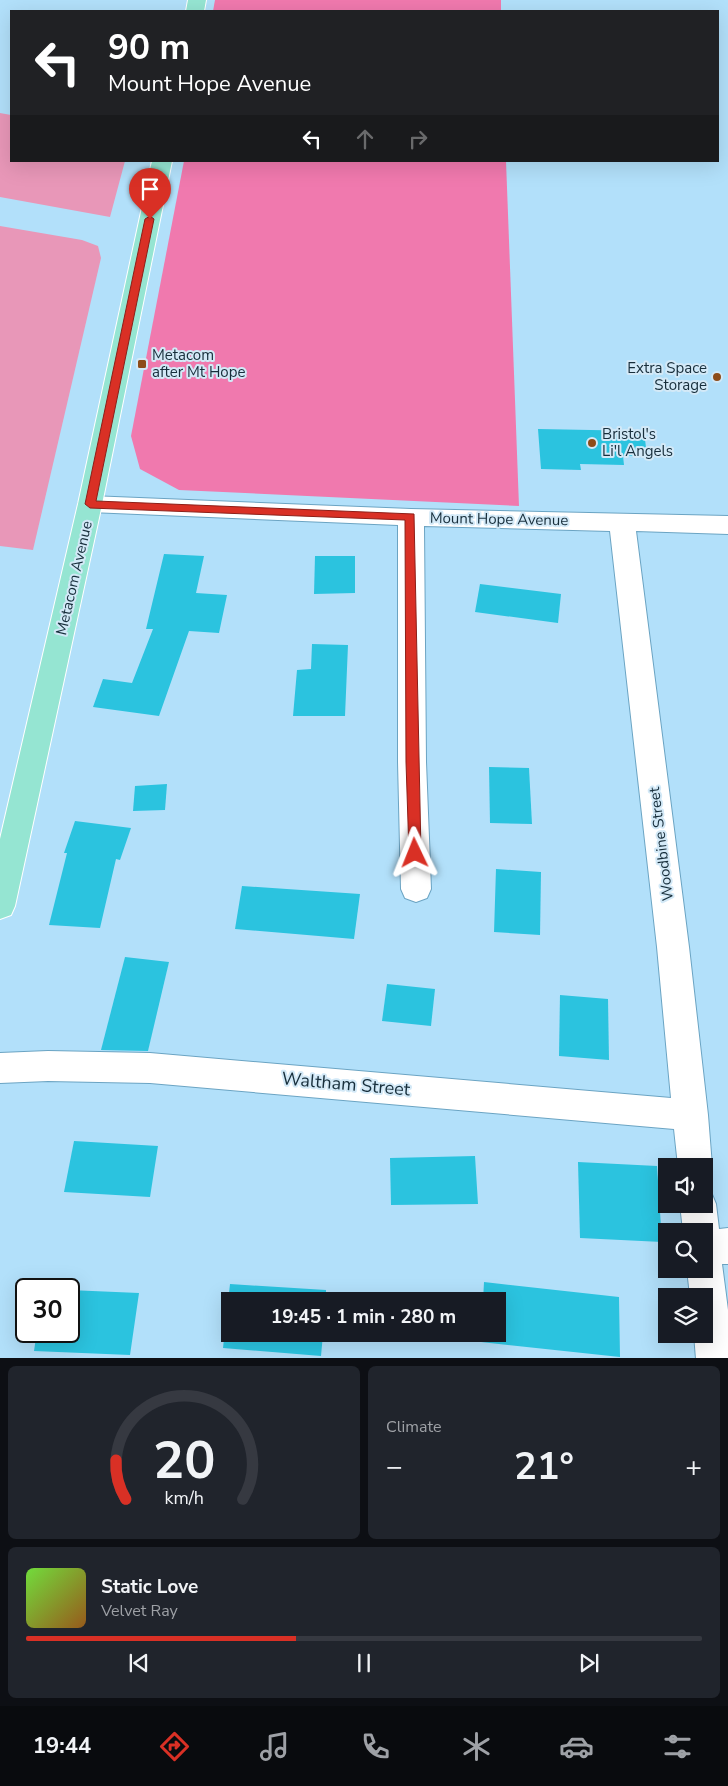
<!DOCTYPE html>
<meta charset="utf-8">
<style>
:root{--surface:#171b24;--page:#20242c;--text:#f1f3f6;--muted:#9ea1a6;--line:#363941;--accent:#d93025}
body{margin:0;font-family:"Nunito Sans",sans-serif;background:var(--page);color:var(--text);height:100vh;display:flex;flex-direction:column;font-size:19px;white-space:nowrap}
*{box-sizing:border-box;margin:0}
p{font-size:16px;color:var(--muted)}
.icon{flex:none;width:28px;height:28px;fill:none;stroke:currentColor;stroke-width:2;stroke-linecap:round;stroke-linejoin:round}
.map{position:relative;height:1358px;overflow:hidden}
.sheet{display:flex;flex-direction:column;gap:8px;padding:8px;background:#0d0f14;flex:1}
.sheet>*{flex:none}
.banner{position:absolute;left:10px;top:10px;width:709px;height:152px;border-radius:0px;box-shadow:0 5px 20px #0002;background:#202124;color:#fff;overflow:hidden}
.controls{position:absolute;left:658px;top:1158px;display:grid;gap:10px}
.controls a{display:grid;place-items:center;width:55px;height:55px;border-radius:0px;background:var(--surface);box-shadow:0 5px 20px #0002;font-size:25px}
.speed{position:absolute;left:15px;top:1278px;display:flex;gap:10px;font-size:25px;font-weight:700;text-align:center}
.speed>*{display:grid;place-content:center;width:65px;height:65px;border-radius:50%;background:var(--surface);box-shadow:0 5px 20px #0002;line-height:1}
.speed .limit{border:2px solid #111;border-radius:8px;background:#fff;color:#111}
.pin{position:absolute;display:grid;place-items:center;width:42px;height:42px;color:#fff;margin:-51px -21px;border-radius:50% 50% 50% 0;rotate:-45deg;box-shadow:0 0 5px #0007}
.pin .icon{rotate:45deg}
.me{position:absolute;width:55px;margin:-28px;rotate:358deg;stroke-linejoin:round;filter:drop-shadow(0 0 4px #0008)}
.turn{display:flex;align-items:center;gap:18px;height:105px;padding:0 15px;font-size:22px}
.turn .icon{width:65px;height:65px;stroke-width:2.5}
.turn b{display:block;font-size:35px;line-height:42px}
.lanes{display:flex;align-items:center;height:48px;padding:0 15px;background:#0003;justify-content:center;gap:25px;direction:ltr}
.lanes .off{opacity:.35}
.big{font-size:38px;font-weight:700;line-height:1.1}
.sheet .widget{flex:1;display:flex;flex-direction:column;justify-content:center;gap:8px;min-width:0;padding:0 18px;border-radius:8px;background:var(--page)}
.sheet .dial{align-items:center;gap:0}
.dial svg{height:130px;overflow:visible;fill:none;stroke:var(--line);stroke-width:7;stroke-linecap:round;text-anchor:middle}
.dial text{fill:var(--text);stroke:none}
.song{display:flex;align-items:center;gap:15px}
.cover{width:60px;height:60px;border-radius:8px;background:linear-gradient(135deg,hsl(100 70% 55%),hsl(30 70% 35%))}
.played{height:5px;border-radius:2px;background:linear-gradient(90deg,var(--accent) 40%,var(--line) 40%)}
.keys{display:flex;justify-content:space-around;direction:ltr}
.heat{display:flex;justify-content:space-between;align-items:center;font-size:28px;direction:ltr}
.sheet .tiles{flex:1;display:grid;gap:8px;grid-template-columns:1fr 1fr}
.widget:last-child{grid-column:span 2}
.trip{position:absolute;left:221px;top:1292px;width:285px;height:50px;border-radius:0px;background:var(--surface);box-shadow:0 5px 20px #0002;font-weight:700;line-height:50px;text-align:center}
.menu{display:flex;height:80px;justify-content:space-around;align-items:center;background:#090b0e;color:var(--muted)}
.menu .icon{width:35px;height:35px}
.menu .current{color:var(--accent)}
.menu b{font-size:22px;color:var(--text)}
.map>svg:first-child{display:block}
.green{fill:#e897b8}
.forest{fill:#f079ae}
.building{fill:#2bc3df}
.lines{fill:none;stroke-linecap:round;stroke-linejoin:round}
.minor-casing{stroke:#6ba4c3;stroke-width:2}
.major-casing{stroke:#fff;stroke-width:2}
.minor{fill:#fff;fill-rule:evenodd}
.major{fill:#95e5d2;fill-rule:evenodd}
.route{fill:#d93025;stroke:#8d1f18}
.poi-dot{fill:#8d4c19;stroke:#d3e9f7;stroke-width:2}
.labels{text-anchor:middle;stroke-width:4;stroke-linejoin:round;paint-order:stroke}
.poi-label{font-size:15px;fill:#172e3b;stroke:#d3e9f7;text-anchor:start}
.street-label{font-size:15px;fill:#172e3b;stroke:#d3e9f7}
.near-street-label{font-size:18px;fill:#172e3b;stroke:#d3e9f7}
</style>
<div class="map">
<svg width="728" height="1359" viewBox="0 0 728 1359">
<rect width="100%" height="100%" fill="#b2e0fa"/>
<g class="green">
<polygon points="0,113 11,115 11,161 125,161 110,217 0,197"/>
<polygon points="0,226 82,240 98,246 101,258 33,550 0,546"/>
</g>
<g class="forest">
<polygon points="215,0 501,0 501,11 213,11"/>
<polygon points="184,161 506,161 519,506 179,490 140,469 131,436"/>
</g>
<g class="building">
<polygon points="538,429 644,431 647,456 623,456 624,465 580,464 581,470 541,469"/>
<polygon points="164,554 204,556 196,593 227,595 219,633 189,631 159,716 93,707 103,679 132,683 153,629 146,629"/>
<polygon points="315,556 355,556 355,593 314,594"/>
<polygon points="480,584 561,594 558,623 475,612"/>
<polygon points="312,644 348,645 345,716 293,716 297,670 311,669"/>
<polygon points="489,767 529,768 532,824 490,823"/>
<polygon points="167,784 165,810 133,811 135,786"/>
<polygon points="75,821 131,828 120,860 116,859 100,928 49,925 67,853 64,853"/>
<polygon points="496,869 541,872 540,935 494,932"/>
<polygon points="242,886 360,894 354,939 235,929"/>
<polygon points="125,957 169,962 148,1051 101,1050"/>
<polygon points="387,984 435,989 431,1026 382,1021"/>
<polygon points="560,995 608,999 609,1060 559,1056"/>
<polygon points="74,1141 158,1146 150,1197 64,1192"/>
<polygon points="475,1156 478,1204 391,1205 390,1158"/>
<polygon points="578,1162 657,1166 662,1242 580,1238"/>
<polygon points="484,1282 619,1297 620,1357 481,1342 481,1334 498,1334 498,1301 483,1301"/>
<polygon points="230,1284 326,1290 326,1301 230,1301 230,1334 323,1334 321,1356 223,1348"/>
<polygon points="69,1290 139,1293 130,1355 34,1351 37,1331 69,1331"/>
</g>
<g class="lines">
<g class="minor-casing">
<g id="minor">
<polygon points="90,496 411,509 728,516 728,534 636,531 689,947 708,1115 712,1166 707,1178 704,1179 704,1166 678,1166 674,1129 150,1083 48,1081 0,1083 0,1053 48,1051 150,1053 671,1098 657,947 610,531 424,526 426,762 431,889 427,898 416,902 405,898 401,889 398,762 398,525 90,512 81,510 78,504 81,498"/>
<polygon points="704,1189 711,1192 716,1204 719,1229 728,1228 728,1264 722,1264 728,1310 728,1359 696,1359 694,1334 704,1334 704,1296 690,1296 687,1269 704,1269 704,1231 683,1231 680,1204 704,1204"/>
</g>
</g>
<g class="major-casing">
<g id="major">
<polygon points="188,0 206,0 204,11 186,11"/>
<polygon points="152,161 172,161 102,504 15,906 11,915 0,919 0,839 78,504"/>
</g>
</g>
<use href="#minor" class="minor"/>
<use href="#major" class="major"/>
</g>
<polygon class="route" points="150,216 154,219 96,501 414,514 421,853 420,856 411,856 409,853 406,762 405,520 90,508 85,504 145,219"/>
<g class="poi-dot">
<rect x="137" y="359" width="10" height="10" rx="2.5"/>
<circle cx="717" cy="377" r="5"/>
<circle cx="592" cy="443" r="5"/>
</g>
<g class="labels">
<g class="poi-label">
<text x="152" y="360">Metacom<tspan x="152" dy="17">after Mt Hope</tspan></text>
<text x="707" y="373" text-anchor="end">Extra Space<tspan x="707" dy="17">Storage</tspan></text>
<text x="602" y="439">Bristol's<tspan x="602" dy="17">Li'l Angels</tspan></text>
</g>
<g class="street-label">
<text transform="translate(499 519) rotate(1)" y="5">Mount Hope Avenue</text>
<text transform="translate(74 578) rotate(-77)" y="5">Metacom Avenue</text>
<text transform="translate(661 844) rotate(-97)" y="5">Woodbine Street</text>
</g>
<g class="near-street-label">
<text transform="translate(346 1084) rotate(5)" y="6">Waltham Street</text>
</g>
</g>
</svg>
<div class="controls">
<a><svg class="icon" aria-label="sound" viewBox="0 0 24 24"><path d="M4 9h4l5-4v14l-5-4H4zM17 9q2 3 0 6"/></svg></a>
<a><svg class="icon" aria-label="search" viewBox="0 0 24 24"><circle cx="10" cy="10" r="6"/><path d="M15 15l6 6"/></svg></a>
<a><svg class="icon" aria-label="layers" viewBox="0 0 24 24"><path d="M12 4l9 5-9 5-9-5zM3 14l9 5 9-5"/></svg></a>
</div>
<div class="speed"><div class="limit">30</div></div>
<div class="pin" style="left:150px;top:219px;background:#d93025"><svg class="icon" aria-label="arrive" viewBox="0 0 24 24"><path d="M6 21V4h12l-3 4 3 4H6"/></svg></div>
<svg class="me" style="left:415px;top:853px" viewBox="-20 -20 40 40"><path d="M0-17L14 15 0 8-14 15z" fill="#d93025" stroke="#fff" stroke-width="4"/></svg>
<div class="trip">19:45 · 1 min · 280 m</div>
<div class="banner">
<div class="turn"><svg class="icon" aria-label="left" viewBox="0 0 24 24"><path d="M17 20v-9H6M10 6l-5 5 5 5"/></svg><div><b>90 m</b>Mount Hope Avenue</div></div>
<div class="lanes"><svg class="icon" aria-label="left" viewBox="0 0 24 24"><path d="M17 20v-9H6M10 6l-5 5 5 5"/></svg><svg class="icon off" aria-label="ahead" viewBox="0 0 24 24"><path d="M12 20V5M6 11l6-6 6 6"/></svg><svg class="icon off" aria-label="right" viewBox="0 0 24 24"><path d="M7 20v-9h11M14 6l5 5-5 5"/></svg></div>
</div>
</div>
<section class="sheet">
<div class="tiles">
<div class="widget dial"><svg viewBox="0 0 100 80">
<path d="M14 69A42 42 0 1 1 86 69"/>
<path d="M14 69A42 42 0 0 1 8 45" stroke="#d93025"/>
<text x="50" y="56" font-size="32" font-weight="700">20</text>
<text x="50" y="72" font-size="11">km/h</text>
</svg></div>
<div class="widget"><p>Climate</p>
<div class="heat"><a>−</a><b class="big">21°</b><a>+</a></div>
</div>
<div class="widget">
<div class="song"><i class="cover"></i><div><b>Static Love</b><p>Velvet Ray</p></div></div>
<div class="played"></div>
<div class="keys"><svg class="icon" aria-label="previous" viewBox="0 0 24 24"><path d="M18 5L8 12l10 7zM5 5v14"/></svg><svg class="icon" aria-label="pause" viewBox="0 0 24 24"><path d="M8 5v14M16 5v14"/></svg><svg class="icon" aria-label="next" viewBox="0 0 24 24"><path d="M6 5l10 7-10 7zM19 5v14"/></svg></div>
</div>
</div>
</section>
<nav class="menu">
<b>19:44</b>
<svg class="icon current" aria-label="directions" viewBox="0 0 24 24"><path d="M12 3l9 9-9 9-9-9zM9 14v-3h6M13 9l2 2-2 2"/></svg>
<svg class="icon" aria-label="music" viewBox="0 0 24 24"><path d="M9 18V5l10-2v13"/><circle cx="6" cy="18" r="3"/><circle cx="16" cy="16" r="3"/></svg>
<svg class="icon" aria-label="phone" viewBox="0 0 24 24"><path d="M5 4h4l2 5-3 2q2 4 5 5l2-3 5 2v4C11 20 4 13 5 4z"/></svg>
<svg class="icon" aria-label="climate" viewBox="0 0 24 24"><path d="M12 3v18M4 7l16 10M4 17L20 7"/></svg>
<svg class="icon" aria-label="car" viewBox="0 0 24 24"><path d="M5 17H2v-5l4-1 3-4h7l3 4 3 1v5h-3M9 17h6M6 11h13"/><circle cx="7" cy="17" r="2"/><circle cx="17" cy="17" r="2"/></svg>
<svg class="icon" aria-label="filters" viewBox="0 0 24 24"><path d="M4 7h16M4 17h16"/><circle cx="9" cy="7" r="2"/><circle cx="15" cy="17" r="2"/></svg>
</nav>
